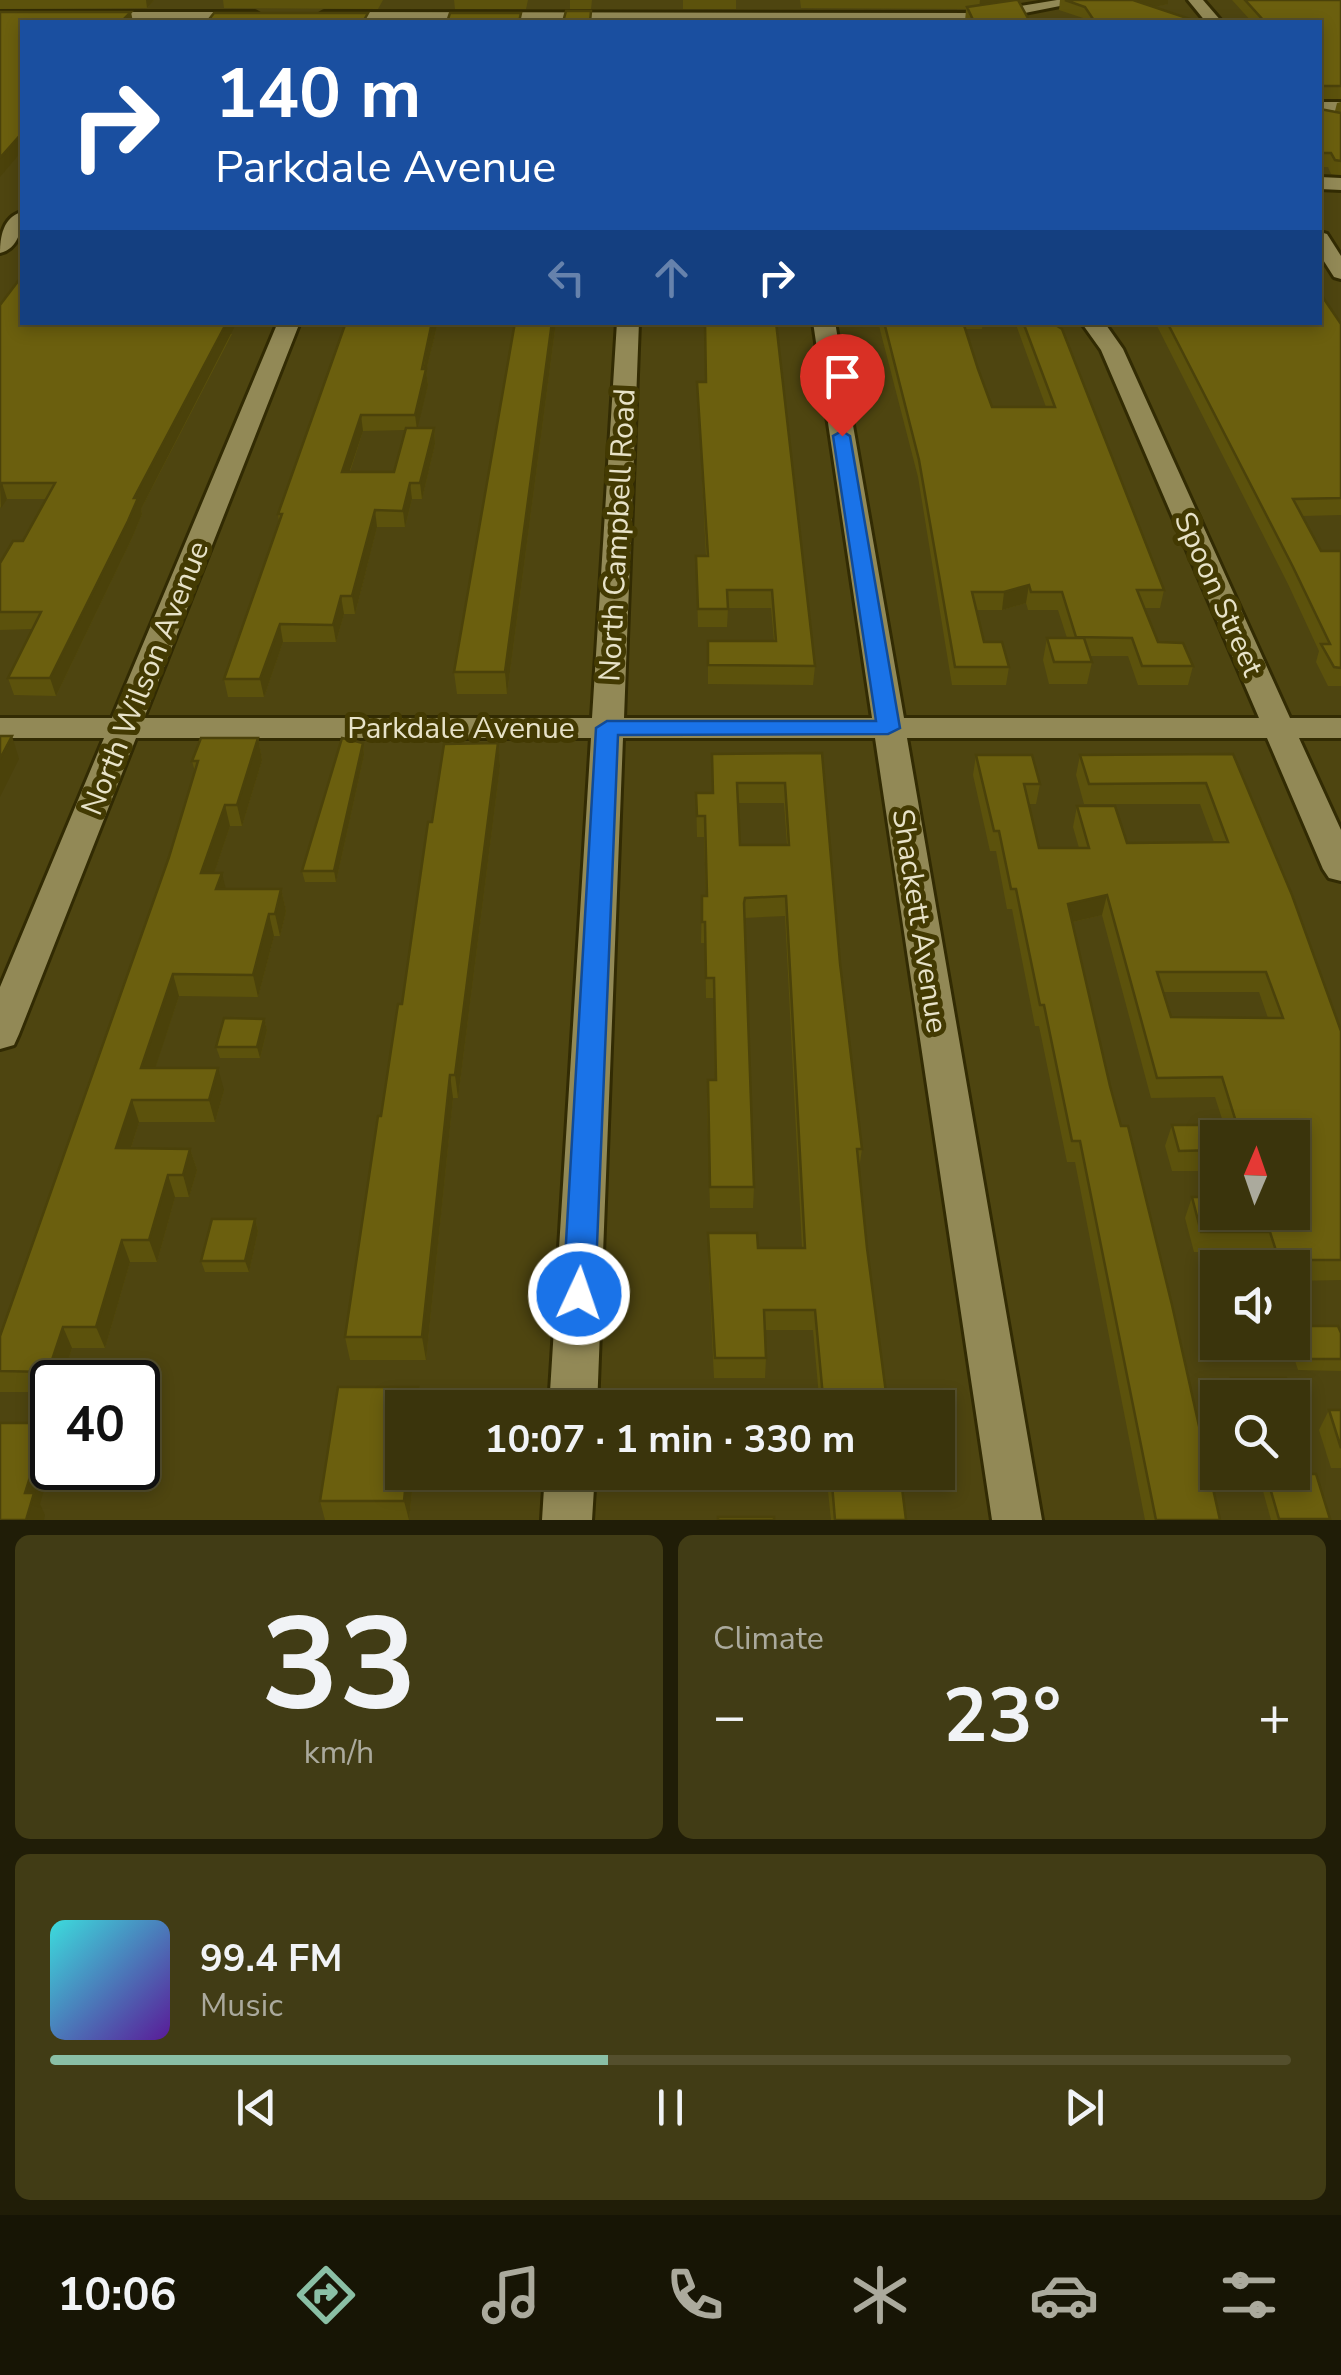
<!DOCTYPE html>
<meta charset="utf-8">
<style>
:root{--surface:#3a340c;--page:#413c15;--text:#f1f3f6;--muted:#abaa9d;--line:#544f2d;--accent:#8abfa5}
body{margin:0;font-family:"Nunito Sans",sans-serif;background:var(--page);color:var(--text);height:100vh;display:flex;flex-direction:column;font-size:38px;white-space:nowrap}
*{box-sizing:border-box;margin:0}
p{font-size:32px;color:var(--muted)}
.icon{flex:none;width:55px;height:55px;fill:none;stroke:currentColor;stroke-width:2;stroke-linecap:round;stroke-linejoin:round}
.map{position:relative;height:1520px;overflow:hidden}
.sheet{display:flex;flex-direction:column;gap:15px;padding:15px;background:#201d07;flex:1}
.sheet>*{flex:none}
.banner{position:absolute;left:20px;top:20px;width:1302px;height:305px;border-radius:0px;box-shadow:0 5px 15px #0003,0 0 0 2px var(--line);background:#1a4fa0;color:#fff;overflow:hidden}
.needle{width:65px;rotate:2deg}
.fabs{position:absolute;left:1200px;top:1120px;display:grid;gap:20px}
.fabs a{display:grid;place-items:center;width:110px;height:110px;border-radius:0px;background:var(--surface);box-shadow:0 5px 15px #0003,0 0 0 2px var(--line);font-size:50px}
.speed{position:absolute;left:30px;top:1360px;display:flex;gap:20px;font-size:50px;font-weight:700;text-align:center}
.speed>*{display:grid;place-content:center;width:130px;height:130px;border-radius:50%;background:var(--surface);box-shadow:0 5px 15px #0003,0 0 0 2px var(--line);line-height:1}
.speed .limit{border:5px solid #111;border-radius:15px;background:#fff;color:#111}
.pin{position:absolute;display:grid;place-items:center;width:85px;height:85px;color:#fff;margin:-102px -42px;border-radius:50% 50% 50% 0;rotate:-45deg;box-shadow:0 0 10px #0007}
.pin .icon{rotate:45deg}
.me{position:absolute;width:110px;margin:-55px;rotate:3deg;stroke-linejoin:round;filter:drop-shadow(0 0 8px #0008)}
.turn{display:flex;align-items:center;gap:35px;height:210px;padding:0 30px;font-size:45px}
.turn .icon{width:130px;height:130px;stroke-width:2.5}
.turn b{display:block;font-size:70px;line-height:85px}
.lanes{display:flex;align-items:center;height:95px;padding:0 30px;background:#0003;justify-content:center;gap:50px;direction:ltr}
.lanes .off{opacity:.35}
.big{font-size:75px;font-weight:700;line-height:1.1}
.sheet .card{flex:1;display:flex;flex-direction:column;justify-content:center;gap:15px;min-width:0;padding:0 35px;border-radius:15px;background:var(--page)}
.sheet .dial{align-items:center;gap:0}
.dial b{font-size:130px;line-height:1}
.song{display:flex;align-items:center;gap:30px}
.cover{width:120px;height:120px;border-radius:15px;background:linear-gradient(135deg,hsl(180 70% 55%),hsl(270 70% 35%))}
.played{height:10px;border-radius:5px;background:linear-gradient(90deg,var(--accent) 45%,var(--line) 45%)}
.keys{display:flex;justify-content:space-around;direction:ltr}
.heat{display:flex;justify-content:space-between;align-items:center;font-size:55px;direction:ltr}
.sheet .tiles{flex:1;display:grid;gap:15px;grid-template-columns:1fr 1fr}
.card:last-child{grid-column:span 2}
.trip{position:absolute;left:385px;top:1390px;width:570px;height:100px;border-radius:0px;background:var(--surface);box-shadow:0 5px 15px #0003,0 0 0 2px var(--line);font-weight:700;line-height:100px;text-align:center}
.menu{display:flex;height:160px;justify-content:space-around;align-items:center;background:#171505;color:var(--muted)}
.menu .icon{width:70px;height:70px}
.menu .selected{color:var(--accent)}
.menu b{font-size:45px;color:var(--text)}
.map>svg:first-child{display:block}
.lines{fill:none;stroke-linecap:round;stroke-linejoin:round}
.minor-casing{stroke:#322b03;stroke-width:6}
.minor{fill:#928956;fill-rule:evenodd}
.wall{fill:#5c520c;fill-rule:evenodd}
.shaded-wall{fill:#4b420a}
.building{fill:#6b5f0e;stroke:#4b420a;stroke-width:2.5;fill-rule:evenodd}
.route{fill:#1a73e8;stroke:#114b97;stroke-width:2.5}
.labels{text-anchor:middle;stroke-width:10;stroke-linejoin:round;paint-order:stroke}
.street-label{font-size:30px;fill:#e7e2c8;stroke:#433a02}
</style>
<div class="map">
<svg width="1341" height="1520" viewBox="0 0 1341 1520">
<rect width="100%" height="100%" fill="#4e4510"/>
<g class="lines">
<g class="minor-casing">
<g id="minor">
<polygon points="1057,0 1090,0 979,22 324,20 317,16 324,12 979,13"/>
<polygon points="1188,0 1203,0 1222,22 1206,22"/>
<polygon points="0,12 255,12 262,16 255,20 0,20"/>
<rect x="1320" y="102" width="21" height="10"/>
<polygon points="1320,177 1341,178 1341,190 1320,189"/>
<path d="M22,212C23,228 18,249 0,253C0,237 3,217 22,212Z"/>
<polygon points="1320,232 1327,234 1341,256 1341,279 1334,277 1320,255"/>
<polygon points="278,322 300,322 144,718 592,718 617,322 639,322 624,718 872,718 813,322 835,322 904,718 1259,718 1101,350 1081,322 1104,322 1123,349 1290,718 1341,718 1341,738 1299,738 1341,830 1341,881 1329,878 1323,869 1267,738 907,738 1042,1520 992,1520 875,738 623,738 597,1408 549,1408 591,738 136,738 19,1034 14,1045 0,1049 0,987 104,738 0,738 0,718 112,718"/>
<polygon points="545,1472 595,1472 592,1520 542,1520"/>
</g>
</g>
<use href="#minor" class="minor"/>
</g>
<g class="wall">
<polygon points="0,0 154,0 147,8 0,9"/>
<polygon points="223,0 383,0 378,9 224,8"/>
<polygon points="454,0 528,0 526,9 455,9"/>
<polygon points="570,0 592,0 591,9 570,9"/>
<rect x="683" y="0" width="53" height="9"/>
<polygon points="800,0 1009,0 1030,22 965,22 966,9 801,8"/>
<polygon points="1060,0 1168,0 1168,4 1153,7 1195,22 1086,22 1083,18 1059,10"/>
<polygon points="1232,0 1341,0 1341,99 1320,99 1320,22 1252,22"/>
<polygon points="1341,102 1341,175 1331,174 1328,167 1320,167 1320,109 1335,111 1337,103"/>
<polygon points="0,305 232,334 141,509 142,514 132,538 56,696 14,695 8,678 32,629 0,630 0,563 23,541 46,499 7,499 0,508"/>
<path d="M346,322H438L426,371L428,385L417,428H434L435,444L422,499H412L405,527H377L355,614H344L336,642H283L264,697H228L224,679L279,521L278,514ZM405,430L394,472H350L363,431Z"/>
<polygon points="515,322 556,322 507,694 457,694 454,672"/>
<polygon points="878,322 983,322 982,329 965,329 978,369 992,407 1046,407 1015,322 1051,322 1164,590 1160,608 1144,608 1158,642 1193,666 1188,685 1138,685 1128,656 1090,656 1092,662 1087,684 1049,684 1043,660 1047,638 1067,638 1058,610 1028,610 1026,603 1002,610 976,610 984,642 1009,667 1006,685 952,685 918,477"/>
<polygon points="1155,322 1341,324 1341,515 1302,516 1321,551 1341,551 1341,686 1328,686 1316,662 1319,651 1288,584"/>
<polygon points="697,382 706,382 815,666 813,685 708,684 708,641 774,641 771,608 728,608 727,627 698,627 696,556 706,556"/>
<polygon points="258,738 262,760 242,826 230,826 214,873 226,889 281,889 286,911 280,936 274,936 258,997 179,996 155,1068 224,1090 215,1122 139,1122 131,1148 190,1149 197,1170 189,1197 175,1197 157,1262 130,1262 105,1348 72,1348 61,1382 52,1382 52,1392 0,1392 0,1336 169,857 195,772 192,761"/>
<polygon points="363,743 364,755 336,882 305,882 302,871"/>
<polygon points="498,743 500,766 458,1098 453,1098 426,1360 350,1360 345,1337 381,1116 402,1004 432,822"/>
<path d="M822,753L840,963L862,1149L859,1169L867,1248L888,1408H820L813,1330H765L766,1358L765,1378H714L708,1254V1233L758,1248H802L785,916L744,918L754,1187L753,1208H710L707,1101L708,1080H715L714,998H706L705,943H701L702,896H706L704,837H697L696,793H712V754ZM738,803H784L787,845H740Z"/>
<path d="M1233,754L1341,1031V1280L1292,1281V1268H1266L1261,1252H1194L1185,1218L1192,1197L1292,1212V1138H1218V1171H1172L1165,1146L1172,1125H1224L1215,1097L1151,1098L1102,915L1073,922L1110,1086L1220,1520H1145L1075,1162H1067L1039,1026H1035L1012,909H1007L996,851H990L973,775L976,755L1040,784L1036,804H1029L1039,848H1079L1073,827L1077,806L1127,843L1214,842L1200,804H1084L1076,775L1080,755ZM1164,992H1259L1268,1018L1171,1017Z"/>
<polygon points="264,1019 267,1030 260,1058 220,1058 216,1047"/>
<polygon points="255,1219 258,1231 249,1272 205,1272 201,1261"/>
<polygon points="1208,1296 1218,1296 1218,1333 1211,1333 1204,1307"/>
<polygon points="1292,1326 1341,1333 1341,1371 1298,1370 1289,1342 1292,1342"/>
<polygon points="1231,1378 1292,1398 1228,1398 1226,1389"/>
<polygon points="418,1387 422,1408 402,1408 414,1472 409,1520 325,1520 320,1501"/>
<polygon points="1329,1410 1341,1410 1341,1468 1331,1468 1319,1430"/>
<polygon points="826,1472 900,1472 906,1520 831,1520"/>
<polygon points="1266,1474 1330,1519 1329,1520 1271,1520 1261,1484"/>
</g>
<g class="shaded-wall">
<polygon points="146,0 154,0 147,8"/>
<polygon points="980,0 1009,0 1008,4 979,9"/>
<polygon points="1133,0 1168,0 1168,4 1131,12"/>
<polygon points="131,12 133,22 121,22"/>
<polygon points="22,133 22,151 0,177 0,158"/>
<polygon points="227,322 237,322 141,509 142,514 132,538 56,696 50,678 134,498"/>
<polygon points="432,322 438,322 426,371 428,385 417,430 415,415"/>
<polygon points="552,322 556,322 507,694 505,672"/>
<polygon points="361,415 363,431 344,488 342,472"/>
<polygon points="434,428 435,444 422,499 420,483"/>
<polygon points="2,483 7,499 1,508 0,486"/>
<polygon points="410,483 412,499 405,527 403,511"/>
<polygon points="375,510 377,527 355,614 352,596"/>
<polygon points="1029,585 1026,603 1002,610 1004,592"/>
<polygon points="341,596 344,614 336,642 333,625"/>
<polygon points="280,624 283,642 264,697 260,679"/>
<polygon points="12,736 19,759 0,797 0,759"/>
<polygon points="258,738 262,760 242,826 237,805"/>
<polygon points="363,743 364,755 336,882 334,871"/>
<polygon points="498,743 500,766 458,1098 455,1075"/>
<polygon points="225,805 230,826 207,894 201,873"/>
<polygon points="222,873 227,894 216,889"/>
<polygon points="281,889 286,911 280,936 275,914"/>
<polygon points="1107,895 1102,915 1064,924 1068,904"/>
<polygon points="269,914 274,936 258,997 253,975"/>
<polygon points="173,974 179,996 148,1090 141,1068"/>
<polygon points="264,1019 267,1030 260,1058 257,1047"/>
<polygon points="218,1068 224,1090 215,1122 209,1100"/>
<polygon points="450,1075 453,1098 426,1360 422,1337"/>
<polygon points="132,1100 139,1122 124,1170 116,1148"/>
<polygon points="190,1149 197,1170 189,1197 183,1175"/>
<polygon points="168,1175 175,1197 157,1262 149,1240"/>
<polygon points="255,1219 258,1231 249,1272 245,1261"/>
<polygon points="122,1240 130,1262 105,1348 96,1327"/>
<polygon points="63,1327 72,1348 61,1382 54,1382 48,1372"/>
<polygon points="418,1387 422,1408 415,1408"/>
<polygon points="47,1423 52,1435 52,1461 40,1504 45,1515 44,1520 26,1520 25,1493"/>
<polygon points="407,1472 414,1472 409,1520 404,1501"/>
</g>
<g class="building">
<polygon points="1015,0 1018,0 1030,22 974,22 967,7"/>
<polygon points="1065,0 1135,0 1133,0 1193,20 1195,22 1095,22 1085,7"/>
<polygon points="1245,0 1341,0 1341,86 1322,86 1320,83 1320,22 1265,22"/>
<polygon points="566,11 591,11 590,22 563,22"/>
<polygon points="0,12 131,12 121,22 22,22 22,133 0,158"/>
<polygon points="214,13 368,13 363,22 207,22"/>
<polygon points="450,13 521,13 519,22 447,22"/>
<polygon points="1320,109 1341,113 1341,161 1335,160 1331,153 1320,153"/>
<polygon points="22,276 22,322 227,322 134,498 138,498 128,521 50,678 8,678 41,612 0,612 0,563 13,541 23,541 55,483 2,483 0,486 0,305"/>
<polygon points="1320,293 1341,324 1341,498 1293,499 1321,551 1341,551 1341,668 1334,667 1321,644 1330,644 1293,567 1167,322 1320,322"/>
<polygon points="346,322 432,322 422,369 426,369 415,415 361,415 342,472 394,472 406,428 434,428 420,483 410,483 403,511 375,510 352,596 341,596 333,625 280,624 260,679 224,679 282,514 278,514"/>
<polygon points="515,322 552,322 505,672 454,672"/>
<polygon points="705,322 776,322 815,666 708,665 708,641 776,641 772,590 727,590 728,609 698,609 696,556 708,556 697,382 706,382"/>
<polygon points="884,322 963,322 978,369 992,407 1055,407 1023,322 1051,322 1062,329 1164,590 1137,590 1158,642 1183,643 1193,666 1142,666 1132,638 1076,637 1062,592 1031,592 1029,585 1004,592 972,592 984,642 1002,642 1009,667 955,667 919,460"/>
<polygon points="1047,638 1084,638 1092,662 1054,662"/>
<polygon points="0,736 12,736 0,759"/>
<polygon points="201,738 258,738 237,805 225,805 201,873 222,873 216,889 281,889 275,914 269,914 253,975 173,974 141,1068 218,1068 209,1100 132,1100 116,1148 190,1149 183,1175 168,1175 149,1240 122,1240 96,1327 63,1327 48,1372 0,1371 0,1336 169,857 198,761 192,761"/>
<polygon points="342,738 363,743 334,871 302,871"/>
<polygon points="498,743 455,1075 450,1075 422,1337 345,1337 378,1116 381,1116 398,1004 402,1004 428,822 432,822 444,744"/>
<path d="M822,753L840,963L862,1149H857L867,1248L888,1408H824L815,1310H764L766,1358H715L708,1233H757L758,1248H805L786,896L745,898L744,903L754,1187H710L708,1080H716L714,978H706L705,922H702V896H707L705,816H697L696,793H713L712,754ZM737,783H785L789,845H740Z"/>
<path d="M1233,754L1292,895L1341,1031V1260H1279L1270,1232H1201L1192,1197H1218V1212H1292V1138H1218V1150L1179,1151L1172,1125H1237L1222,1077L1157,1078L1107,895L1068,904L1110,1086L1121,1126H1128L1172,1305L1220,1520H1156L1080,1141H1072L1044,1005H1040L1016,889H1011L999,831H994L976,755H1032L1040,784H1024L1039,848H1089L1077,806H1115L1127,843L1228,842L1206,783L1089,784L1080,755ZM1157,972H1266L1283,1018L1171,1017Z"/>
<polygon points="224,1018 264,1019 257,1047 216,1047"/>
<polygon points="212,1219 255,1219 245,1261 201,1261"/>
<polygon points="1208,1296 1218,1296 1218,1322 1215,1322"/>
<polygon points="1292,1326 1338,1326 1341,1333 1341,1359 1303,1359"/>
<polygon points="1231,1378 1286,1378 1292,1398 1236,1398"/>
<polygon points="338,1387 418,1387 415,1408 402,1408 402,1472 407,1472 404,1501 320,1501"/>
<polygon points="1292,1399 1297,1414 1292,1414"/>
<polygon points="1329,1410 1341,1410 1341,1448"/>
<polygon points="0,1423 47,1423 25,1493 34,1493 26,1520 0,1520"/>
<polygon points="831,1472 900,1472 906,1520 835,1520"/>
<polygon points="1266,1474 1316,1474 1330,1519 1279,1519"/>
<rect x="718" y="1517" width="56" height="3"/>
</g>
<polygon class="route" points="842,431 850,436 900,728 888,734 618,735 595,1294 590,1304 579,1308 568,1304 563,1294 596,728 607,721 876,721 833,436"/>
<g class="labels">
<g class="street-label">
<text transform="translate(617 535) rotate(-87)" y="10">North Campbell Road</text>
<text transform="translate(1219 594) rotate(66)" y="10">Spoon Street</text>
<text transform="translate(145 678) rotate(-68)" y="10">North Wilson Avenue</text>
<text x="461" y="738">Parkdale Avenue</text>
<text transform="translate(920 921) rotate(81)" y="10">Shackett Avenue</text>
</g>
</g>
</svg>
<div class="fabs">
<a><svg class="needle" viewBox="-14 -14 28 28"><path d="M0-13l5 13h-10z" fill="#e53935"/><path d="M0 13l5-13h-10z" fill="#abaa9d"/></svg></a>
<a><svg class="icon" aria-label="sound" viewBox="0 0 24 24"><path d="M4 9h4l5-4v14l-5-4H4zM17 9q2 3 0 6"/></svg></a>
<a><svg class="icon" aria-label="search" viewBox="0 0 24 24"><circle cx="10" cy="10" r="6"/><path d="M15 15l6 6"/></svg></a>
</div>
<div class="speed"><div class="limit">40</div></div>
<div class="pin" style="left:842px;top:436px;background:#d93025"><svg class="icon" aria-label="arrive" viewBox="0 0 24 24"><path d="M6 21V4h12l-3 4 3 4H6"/></svg></div>
<svg class="me" style="left:579px;top:1294px" viewBox="-20 -20 40 40"><circle r="17" fill="#1a73e8" stroke="#fff" stroke-width="3"/><path d="M0-11L8 9 0 5-8 9z" fill="#fff"/></svg>
<div class="trip">10:07 · 1 min · 330 m</div>
<div class="banner">
<div class="turn"><svg class="icon" aria-label="right" viewBox="0 0 24 24"><path d="M7 20v-9h11M14 6l5 5-5 5"/></svg><div><b>140 m</b>Parkdale Avenue</div></div>
<div class="lanes"><svg class="icon off" aria-label="left" viewBox="0 0 24 24"><path d="M17 20v-9H6M10 6l-5 5 5 5"/></svg><svg class="icon off" aria-label="ahead" viewBox="0 0 24 24"><path d="M12 20V5M6 11l6-6 6 6"/></svg><svg class="icon" aria-label="right" viewBox="0 0 24 24"><path d="M7 20v-9h11M14 6l5 5-5 5"/></svg></div>
</div>
</div>
<section class="sheet">
<div class="tiles">
<div class="card dial"><b>33</b><p>km/h</p></div>
<div class="card"><p>Climate</p>
<div class="heat"><a>−</a><b class="big">23°</b><a>+</a></div>
</div>
<div class="card">
<div class="song"><i class="cover"></i><div><b>99.4 FM</b><p>Music</p></div></div>
<div class="played"></div>
<div class="keys"><svg class="icon" aria-label="previous" viewBox="0 0 24 24"><path d="M18 5L8 12l10 7zM5 5v14"/></svg><svg class="icon" aria-label="pause" viewBox="0 0 24 24"><path d="M8 5v14M16 5v14"/></svg><svg class="icon" aria-label="next" viewBox="0 0 24 24"><path d="M6 5l10 7-10 7zM19 5v14"/></svg></div>
</div>
</div>
</section>
<nav class="menu">
<b>10:06</b>
<svg class="icon selected" aria-label="directions" viewBox="0 0 24 24"><path d="M12 3l9 9-9 9-9-9zM9 14v-3h6M13 9l2 2-2 2"/></svg>
<svg class="icon" aria-label="music" viewBox="0 0 24 24"><path d="M9 18V5l10-2v13"/><circle cx="6" cy="18" r="3"/><circle cx="16" cy="16" r="3"/></svg>
<svg class="icon" aria-label="phone" viewBox="0 0 24 24"><path d="M5 4h4l2 5-3 2q2 4 5 5l2-3 5 2v4C11 20 4 13 5 4z"/></svg>
<svg class="icon" aria-label="climate" viewBox="0 0 24 24"><path d="M12 3v18M4 7l16 10M4 17L20 7"/></svg>
<svg class="icon" aria-label="car" viewBox="0 0 24 24"><path d="M5 17H2v-5l4-1 3-4h7l3 4 3 1v5h-3M9 17h6M6 11h13"/><circle cx="7" cy="17" r="2"/><circle cx="17" cy="17" r="2"/></svg>
<svg class="icon" aria-label="filters" viewBox="0 0 24 24"><path d="M4 7h16M4 17h16"/><circle cx="9" cy="7" r="2"/><circle cx="15" cy="17" r="2"/></svg>
</nav>
